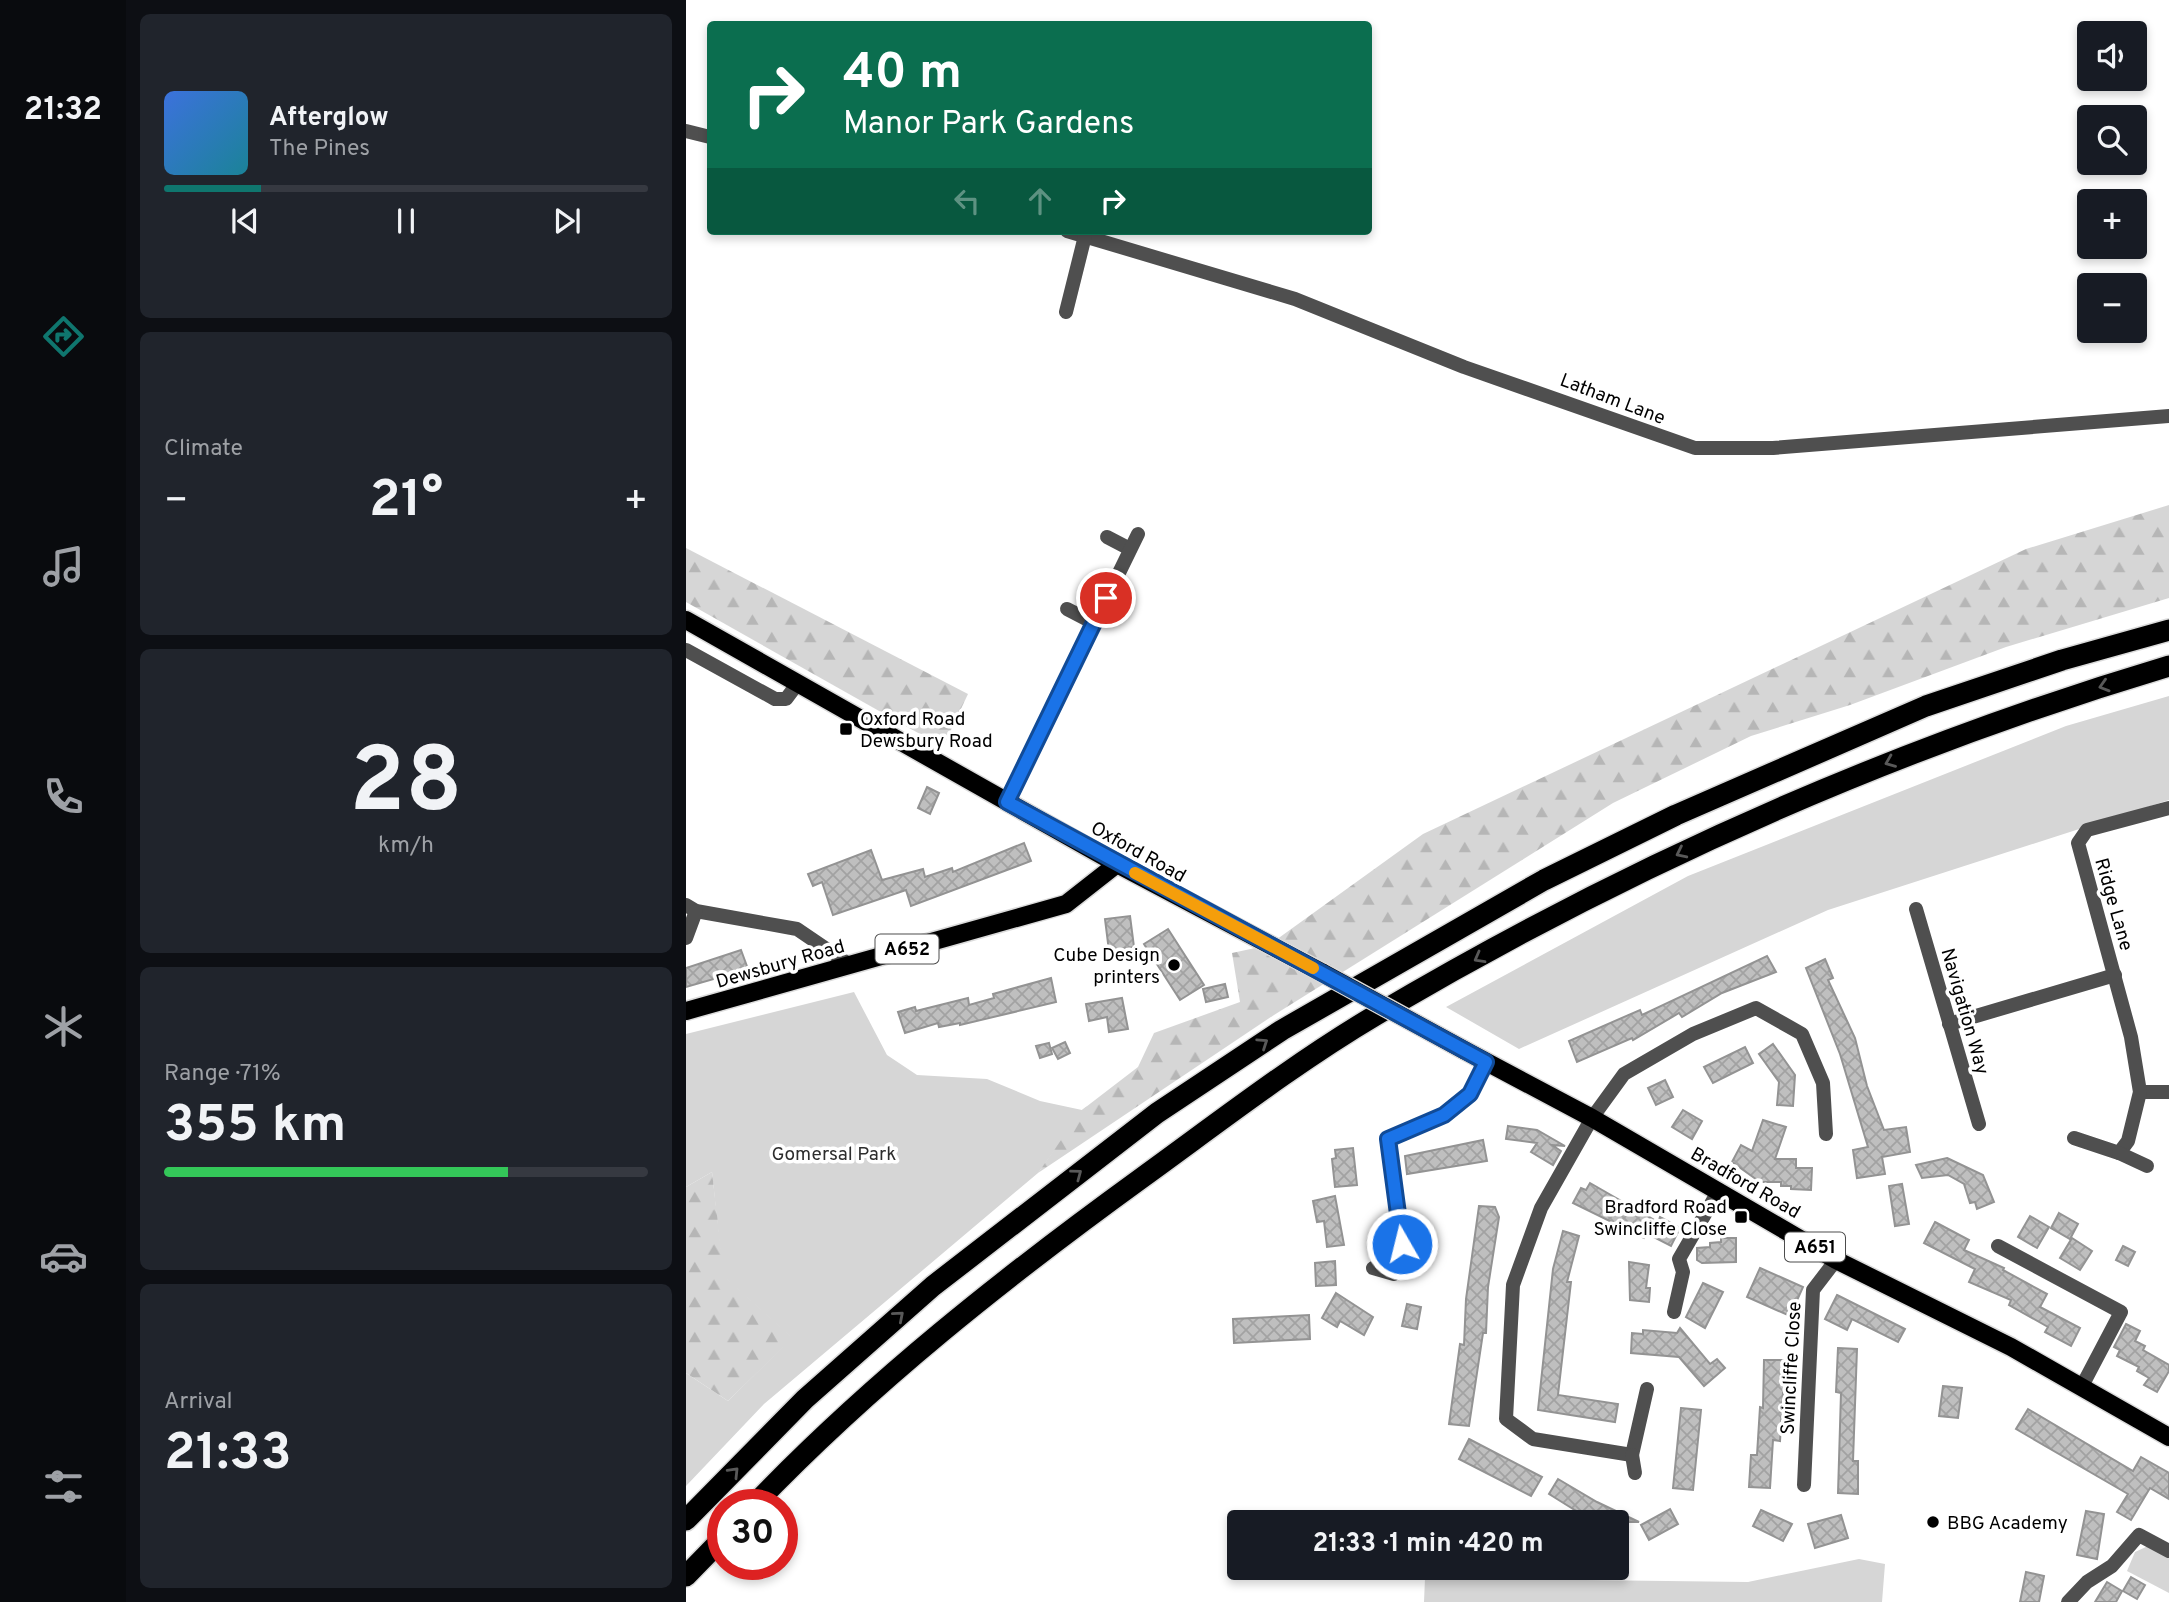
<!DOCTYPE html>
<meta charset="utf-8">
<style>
:root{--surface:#171b24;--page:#20242c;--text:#f1f3f6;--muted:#9ea1a6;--line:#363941;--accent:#0f766e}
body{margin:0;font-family:Overpass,sans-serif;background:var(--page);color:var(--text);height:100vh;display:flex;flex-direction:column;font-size:26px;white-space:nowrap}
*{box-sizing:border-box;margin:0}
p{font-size:23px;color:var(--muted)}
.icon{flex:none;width:38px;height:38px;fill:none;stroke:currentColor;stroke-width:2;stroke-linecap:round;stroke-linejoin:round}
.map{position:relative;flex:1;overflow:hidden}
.drawer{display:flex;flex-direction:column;gap:14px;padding:14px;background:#0d0f14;width:560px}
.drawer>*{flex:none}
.banner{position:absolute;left:21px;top:21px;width:665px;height:214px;border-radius:7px;box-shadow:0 4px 10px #0003;background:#0b6e4f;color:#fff;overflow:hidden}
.fabs{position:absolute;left:1391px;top:21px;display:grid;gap:14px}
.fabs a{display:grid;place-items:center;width:70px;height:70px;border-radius:7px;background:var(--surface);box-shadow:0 4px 10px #0003;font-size:35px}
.speed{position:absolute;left:21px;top:1489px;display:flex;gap:14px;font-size:35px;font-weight:700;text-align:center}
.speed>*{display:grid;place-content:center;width:91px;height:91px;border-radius:50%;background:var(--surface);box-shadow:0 4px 10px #0003;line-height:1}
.speed .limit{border:10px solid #d22;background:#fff;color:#111}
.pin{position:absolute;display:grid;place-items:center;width:60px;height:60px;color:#fff;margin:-30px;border:4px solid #fff;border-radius:50%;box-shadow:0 2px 7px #0007}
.me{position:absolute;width:77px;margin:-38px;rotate:352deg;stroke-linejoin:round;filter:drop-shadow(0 0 5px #0008)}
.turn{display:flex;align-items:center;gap:24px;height:147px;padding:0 21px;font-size:32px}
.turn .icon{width:91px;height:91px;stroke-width:2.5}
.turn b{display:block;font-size:49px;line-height:60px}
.lanes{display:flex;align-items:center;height:66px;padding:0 21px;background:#0003;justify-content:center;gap:35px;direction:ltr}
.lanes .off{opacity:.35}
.big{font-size:52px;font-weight:700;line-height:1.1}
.drawer .widget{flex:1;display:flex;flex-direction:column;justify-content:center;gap:10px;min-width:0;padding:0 24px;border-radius:10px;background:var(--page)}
.drawer .dial{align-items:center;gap:0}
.dial b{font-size:91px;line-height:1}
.song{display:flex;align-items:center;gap:21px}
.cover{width:84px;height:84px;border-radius:10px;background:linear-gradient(135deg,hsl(220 70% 55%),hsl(190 70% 35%))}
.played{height:7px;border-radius:4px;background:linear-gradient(90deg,var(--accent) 20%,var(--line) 20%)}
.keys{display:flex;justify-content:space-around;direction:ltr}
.heat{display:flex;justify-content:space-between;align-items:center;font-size:38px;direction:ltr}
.charge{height:10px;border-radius:5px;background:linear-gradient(90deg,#34c759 71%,var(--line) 0)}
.trip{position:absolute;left:541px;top:1510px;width:402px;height:70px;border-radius:7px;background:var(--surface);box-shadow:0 4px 10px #0003;font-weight:700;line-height:70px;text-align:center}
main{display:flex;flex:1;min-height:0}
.menu{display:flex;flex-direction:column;width:126px;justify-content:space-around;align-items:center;background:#090b0e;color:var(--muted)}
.menu .icon{width:49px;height:49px}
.menu .current{color:var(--accent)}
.menu b{font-size:32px;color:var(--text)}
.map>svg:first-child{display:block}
.green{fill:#d6d6d6}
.forest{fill:url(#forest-firs)}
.building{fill:url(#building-cross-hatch);stroke:#939393;stroke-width:2}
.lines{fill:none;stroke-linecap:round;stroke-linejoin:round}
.primary-casing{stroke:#dbdbdb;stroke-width:21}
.motorway-casing{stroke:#dbdbdb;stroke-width:24}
.minor{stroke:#4f4f4f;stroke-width:14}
.primary{stroke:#000;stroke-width:18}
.motorway{stroke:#000;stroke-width:21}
.primary-bridge-casing{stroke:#dbdbdb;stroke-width:21;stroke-linecap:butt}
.primary-bridge{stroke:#000;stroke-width:18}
.oneway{stroke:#595959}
.route-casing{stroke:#114b97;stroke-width:18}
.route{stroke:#1a73e8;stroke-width:12}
.slow{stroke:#f59e0b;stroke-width:12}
.poi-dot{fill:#000;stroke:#fff;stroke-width:2.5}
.labels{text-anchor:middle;stroke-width:7;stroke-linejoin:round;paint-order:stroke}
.shield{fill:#fff;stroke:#4c4c4c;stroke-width:2}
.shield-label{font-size:18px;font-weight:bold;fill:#000}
.street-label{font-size:19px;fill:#000;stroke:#fff}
.poi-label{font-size:19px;fill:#000;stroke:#fff;text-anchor:start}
.park-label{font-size:19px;fill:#2d2d2d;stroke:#fff}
</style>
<main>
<nav class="menu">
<b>21:32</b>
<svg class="icon current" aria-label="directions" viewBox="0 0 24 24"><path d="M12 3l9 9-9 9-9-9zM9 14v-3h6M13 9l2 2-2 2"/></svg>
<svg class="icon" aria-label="music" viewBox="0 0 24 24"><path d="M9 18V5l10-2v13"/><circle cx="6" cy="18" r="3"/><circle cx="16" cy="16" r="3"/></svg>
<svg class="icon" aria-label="phone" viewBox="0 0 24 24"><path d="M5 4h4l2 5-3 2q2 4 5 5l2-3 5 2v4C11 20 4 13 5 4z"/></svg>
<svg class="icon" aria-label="climate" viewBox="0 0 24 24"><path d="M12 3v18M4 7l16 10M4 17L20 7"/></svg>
<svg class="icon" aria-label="car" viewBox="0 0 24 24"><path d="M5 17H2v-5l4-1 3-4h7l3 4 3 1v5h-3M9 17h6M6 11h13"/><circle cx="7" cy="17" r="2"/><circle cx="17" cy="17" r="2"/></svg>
<svg class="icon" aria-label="filters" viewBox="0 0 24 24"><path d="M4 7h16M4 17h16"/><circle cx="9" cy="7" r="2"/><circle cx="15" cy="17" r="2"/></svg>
</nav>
<section class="drawer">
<div class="widget">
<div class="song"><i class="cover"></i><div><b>Afterglow</b><p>The Pines</p></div></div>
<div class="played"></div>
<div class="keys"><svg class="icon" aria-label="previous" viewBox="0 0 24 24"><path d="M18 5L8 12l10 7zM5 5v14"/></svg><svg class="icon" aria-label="pause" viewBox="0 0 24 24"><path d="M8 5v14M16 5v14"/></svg><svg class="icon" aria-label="next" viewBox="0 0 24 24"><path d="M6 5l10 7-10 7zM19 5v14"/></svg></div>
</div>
<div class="widget"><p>Climate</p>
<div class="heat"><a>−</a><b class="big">21°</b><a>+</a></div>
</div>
<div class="widget dial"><b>28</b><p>km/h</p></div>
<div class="widget"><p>Range · 71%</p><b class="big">355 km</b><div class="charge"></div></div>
<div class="widget"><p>Arrival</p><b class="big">21:33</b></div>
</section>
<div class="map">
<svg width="1483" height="1602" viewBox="0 0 1483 1602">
<defs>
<pattern id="forest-firs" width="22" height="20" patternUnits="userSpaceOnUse" patternTransform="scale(1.75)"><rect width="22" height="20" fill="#d6d6d6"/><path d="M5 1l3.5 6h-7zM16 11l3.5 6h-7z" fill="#b6b6b6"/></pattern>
<pattern id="building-cross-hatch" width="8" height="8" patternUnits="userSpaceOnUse" patternTransform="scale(1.75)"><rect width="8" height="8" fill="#bfbfbf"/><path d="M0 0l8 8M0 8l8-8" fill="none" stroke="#a2a2a2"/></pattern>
</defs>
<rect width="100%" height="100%" fill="#fff"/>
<g class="green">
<polygon points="1483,696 1483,800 1142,910 833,1049 760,1007 1002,876 1380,726"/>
<polygon points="168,992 201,1055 231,1075 301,1079 354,1101 396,1110 401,1106 352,1173 78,1404 0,1486 0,1373 42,1401 106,1338 37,1276 26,1172 0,1187 0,1034"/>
<polygon points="1462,1546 1483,1557 1483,1593 1441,1571 1449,1552"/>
<polygon points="1173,1559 1199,1564 1196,1602 738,1602 739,1578 1062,1582"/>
</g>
<g class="forest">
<polygon points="1483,505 1483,598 1320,647 1164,705 1065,736 927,803 588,1015 352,1173 396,1110 452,1067 468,1033 554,1002 546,953 583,945 737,834 1340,549"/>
<polygon points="0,548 282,694 257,747 0,602"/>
<polygon points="26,1172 38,1276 107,1338 42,1401 0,1373 0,1187"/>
</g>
<g class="building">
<polygon points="241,787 253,793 244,814 232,808"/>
<polygon points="338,843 345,861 225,906 220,890 147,915 136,882 127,886 122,874 185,850 196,880 237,869 239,877 266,868 267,872"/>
<polygon points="444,916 448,947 423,951 419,919"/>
<polygon points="482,929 518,985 494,1000 458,944"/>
<polygon points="55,950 62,969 0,987 0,968"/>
<polygon points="1081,956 1090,972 1036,993 996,1017 993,1013 947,1040 946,1038 891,1062 883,1041 954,1010 956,1015"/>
<polygon points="1139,959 1147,978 1142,980 1169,1038 1181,1086 1198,1130 1220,1127 1224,1152 1196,1157 1199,1174 1171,1178 1167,1150 1182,1147 1154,1054 1120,968"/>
<polygon points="365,978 370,1002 274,1025 274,1023 253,1027 252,1023 219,1033 212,1012 229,1007 230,1011 282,998 283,1005 308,998 307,994"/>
<polygon points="539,984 542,997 520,1002 517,989"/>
<polygon points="436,998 442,1029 423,1032 421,1017 403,1021 400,1004"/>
<polygon points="379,1042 384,1053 372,1059 366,1048"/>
<polygon points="363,1043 366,1054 354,1058 350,1046"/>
<polygon points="1087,1044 1109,1075 1107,1106 1091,1105 1093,1082 1073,1054"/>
<polygon points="1059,1047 1067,1063 1027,1083 1018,1067"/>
<polygon points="979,1080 987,1097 970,1105 962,1088"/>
<polygon points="997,1110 1016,1121 1006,1139 986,1127"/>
<polygon points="1077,1120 1100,1127 1089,1159 1110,1159 1110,1168 1126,1168 1125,1190 1105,1189 1105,1186 1095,1186 1095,1182 1074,1182 1046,1162 1055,1145 1066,1151"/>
<polygon points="822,1126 851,1130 879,1146 866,1145 875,1151 867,1165 845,1152 851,1143 820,1139"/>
<polygon points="797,1140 801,1161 721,1174 719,1156"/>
<polygon points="667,1148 671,1185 649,1187 646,1159 650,1158 649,1150"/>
<polygon points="1261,1158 1297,1175 1308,1202 1291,1209 1289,1202 1284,1203 1278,1184 1262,1175 1236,1178 1230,1165"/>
<polygon points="904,1183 972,1222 974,1217 994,1228 985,1246 960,1233 958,1238 887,1203 895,1188 900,1190"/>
<polygon points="1216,1184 1223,1224 1209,1226 1203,1186"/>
<polygon points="649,1196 658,1245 641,1247 638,1221 631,1222 627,1201"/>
<polygon points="793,1206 809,1207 813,1217 802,1287 800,1333 797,1333 783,1426 763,1424 774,1344 778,1345 780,1299"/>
<polygon points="1373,1213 1392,1224 1384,1239 1365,1228"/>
<polygon points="1344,1216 1363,1227 1351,1248 1332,1237"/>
<polygon points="1249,1222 1283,1240 1278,1250 1318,1268 1317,1270 1361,1294 1354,1307 1394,1328 1385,1346 1359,1332 1362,1327 1323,1305 1325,1300 1283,1282 1289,1269 1238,1243"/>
<polygon points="877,1231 893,1236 881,1282 885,1282 872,1395 932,1404 929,1422 852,1410 867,1269"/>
<polygon points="1035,1238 1050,1238 1050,1262 1016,1263 1011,1260 1011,1248 1024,1247 1024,1243 1035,1242"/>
<polygon points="1386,1238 1406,1251 1394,1270 1374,1258"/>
<polygon points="1437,1246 1449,1252 1442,1266 1430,1260"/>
<polygon points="649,1261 650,1285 630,1286 629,1263"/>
<polygon points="943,1262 963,1265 960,1288 964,1288 963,1302 944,1300"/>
<polygon points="1074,1268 1117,1287 1104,1316 1061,1297"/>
<polygon points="1017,1283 1037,1292 1019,1328 1000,1317"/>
<polygon points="650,1293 687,1317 678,1335 654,1321 651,1327 636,1318"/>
<polygon points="1151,1295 1219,1329 1212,1342 1166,1319 1161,1330 1139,1319"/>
<polygon points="721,1304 735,1307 731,1329 716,1326"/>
<polygon points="623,1315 624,1339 548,1343 547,1319"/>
<polygon points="1440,1324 1454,1331 1449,1341 1459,1346 1457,1350 1483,1365 1483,1371 1471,1392 1458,1385 1463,1378 1451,1371 1453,1367 1431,1356 1434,1350 1428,1347"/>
<polygon points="994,1328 1024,1364 1031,1359 1039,1368 1018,1386 993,1357 945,1353 946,1333 957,1334 957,1330 991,1333"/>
<polygon points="1152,1348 1171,1349 1167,1461 1172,1461 1172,1494 1152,1493 1155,1393 1150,1392"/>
<polygon points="1078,1360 1099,1360 1094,1441 1087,1440 1084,1488 1063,1487 1065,1455 1071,1455 1074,1407 1077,1408"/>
<polygon points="1257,1386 1276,1388 1272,1418 1253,1416"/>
<polygon points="995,1408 1015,1410 1007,1490 987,1488"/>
<polygon points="1342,1409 1447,1471 1455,1457 1483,1473 1483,1499 1464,1488 1445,1520 1431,1512 1442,1494 1330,1429"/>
<polygon points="783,1439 856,1477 845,1496 773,1459"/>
<polygon points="872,1479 911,1502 953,1522 908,1522 863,1494"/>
<polygon points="984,1509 992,1524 963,1540 955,1525"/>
<polygon points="1075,1510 1106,1524 1097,1541 1067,1526"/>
<polygon points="1400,1511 1418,1514 1411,1559 1391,1555"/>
<polygon points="1155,1515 1162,1538 1129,1548 1122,1524"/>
<polygon points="1340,1572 1358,1576 1353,1602 1334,1602"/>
<polygon points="1445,1577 1459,1585 1451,1599 1437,1591"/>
<polygon points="1421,1582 1436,1591 1430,1602 1409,1602"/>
</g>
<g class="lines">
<g class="primary-casing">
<g id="primary">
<polyline points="0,620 431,864 637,973"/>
<polyline points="0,1011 380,904 431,864"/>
<polyline points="778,1050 906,1118 1150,1260 1325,1347 1483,1437"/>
</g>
</g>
<g class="motorway-casing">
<g id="motorway">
<path d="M68,1505C186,1382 319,1277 457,1177C533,1122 609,1063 690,1015C940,867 1205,749 1483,666"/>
<polyline points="0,1520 119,1399 247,1286 471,1113 596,1030 858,880 990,815 1240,706 1376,660 1483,630"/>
<polyline points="0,1576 37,1538"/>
</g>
</g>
<g class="minor">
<polyline points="0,131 24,137"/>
<polyline points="381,231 609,299 778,367 1009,448 1087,448 1483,416"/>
<polyline points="380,312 399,236"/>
<polyline points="421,537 444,549"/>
<polyline points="381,609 408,623"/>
<polyline points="0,650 89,699 100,699 112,683"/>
<polyline points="321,802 452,534"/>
<polyline points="0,905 10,911 111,929 164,965"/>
<polyline points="1230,909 1293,1124"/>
<polyline points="0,938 10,911"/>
<polyline points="1263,1024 1429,975"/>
<polyline points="1454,1092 1483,1092"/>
<polyline points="1388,1138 1433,1153 1442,1141 1454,1092 1445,1037 1392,843 1401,830 1483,808"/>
<polyline points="1433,1153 1461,1166"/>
<polyline points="1312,1246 1435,1312 1395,1388"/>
<polyline points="687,1268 708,1274 716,1244 702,1139 758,1115 784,1094 800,1062"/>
<polyline points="988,1312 997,1272 993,1259 1033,1190"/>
<polyline points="961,1389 946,1455 847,1439 820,1419 827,1285 855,1208 906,1118 938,1074 1007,1034 1070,1008 1116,1034 1137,1083 1140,1134"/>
<polyline points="946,1455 949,1473"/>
<polyline points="1118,1485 1127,1290 1150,1260"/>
<polyline points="1382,1602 1401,1582 1426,1566 1453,1535 1483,1551"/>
</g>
<use href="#primary" class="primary"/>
<use href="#motorway" class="motorway"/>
<g class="primary-bridge-casing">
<polyline id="primary-bridge" points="637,973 778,1050"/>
</g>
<use href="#primary-bridge" class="primary-bridge"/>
</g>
<defs><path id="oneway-chevron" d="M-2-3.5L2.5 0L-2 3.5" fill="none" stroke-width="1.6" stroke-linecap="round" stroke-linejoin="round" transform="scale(1.75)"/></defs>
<g class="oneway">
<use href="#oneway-chevron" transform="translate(1418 686) rotate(163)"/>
<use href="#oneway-chevron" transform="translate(1204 762) rotate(158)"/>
<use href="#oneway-chevron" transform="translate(995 853) rotate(154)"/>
<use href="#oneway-chevron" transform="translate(793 958) rotate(151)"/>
<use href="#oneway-chevron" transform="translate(577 1043) rotate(-34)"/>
<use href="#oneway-chevron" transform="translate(391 1174) rotate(-37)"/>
<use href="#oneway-chevron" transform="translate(213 1316) rotate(-41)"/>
<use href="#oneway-chevron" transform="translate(48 1472) rotate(-46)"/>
</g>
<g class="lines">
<g class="route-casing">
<polyline id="route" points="420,598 321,802 800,1062 784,1094 758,1115 702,1139 716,1244"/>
</g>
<use href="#route" class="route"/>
<polyline class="slow" points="449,873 627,968"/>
</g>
<g class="poi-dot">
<rect x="153" y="722" width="14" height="14" rx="3.5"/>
<circle cx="488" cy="965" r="7"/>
<rect x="1048" y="1210" width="14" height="14" rx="3.5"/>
<circle cx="1247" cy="1522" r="7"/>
</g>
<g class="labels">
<g class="shield">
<rect x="189.5" y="934.5" width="63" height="29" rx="5"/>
<rect x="1099" y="1232.5" width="60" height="29" rx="5"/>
</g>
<g class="shield-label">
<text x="221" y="955">A652</text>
<text x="1129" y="1253">A651</text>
</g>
<g class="street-label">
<text transform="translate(927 398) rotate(21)" y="7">Latham Lane</text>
<text transform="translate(453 851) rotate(29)" y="7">Oxford Road</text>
<text transform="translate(1429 904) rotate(74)" y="7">Ridge Lane</text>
<text transform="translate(94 963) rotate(-16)" y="7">Dewsbury Road</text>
<text transform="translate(1280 1011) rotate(74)" y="7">Navigation Way</text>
<text transform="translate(1060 1182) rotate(30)" y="7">Bradford Road</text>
<text transform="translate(1104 1368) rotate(-87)" y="7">Swincliffe Close</text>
</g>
<g class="poi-label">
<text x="174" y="725">Oxford Road<tspan x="174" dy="22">Dewsbury Road</tspan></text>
<text x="474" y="961" text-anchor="end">Cube Design<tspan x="474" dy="22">printers</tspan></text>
<text x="1041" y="1213" text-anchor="end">Bradford Road<tspan x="1041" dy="22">Swincliffe Close</tspan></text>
<text x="1261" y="1529">BBG Academy</text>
</g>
<g class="park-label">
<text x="148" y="1160">Gomersal Park</text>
</g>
</g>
</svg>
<div class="fabs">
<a><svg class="icon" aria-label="sound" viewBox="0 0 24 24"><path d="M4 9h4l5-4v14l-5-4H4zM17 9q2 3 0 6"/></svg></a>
<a><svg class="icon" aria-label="search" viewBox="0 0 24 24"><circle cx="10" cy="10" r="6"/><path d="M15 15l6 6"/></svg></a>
<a>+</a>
<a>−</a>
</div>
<div class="speed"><div class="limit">30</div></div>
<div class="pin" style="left:420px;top:598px;background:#d93025"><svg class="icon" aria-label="arrive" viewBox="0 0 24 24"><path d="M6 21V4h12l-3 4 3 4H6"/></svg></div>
<svg class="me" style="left:716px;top:1244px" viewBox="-20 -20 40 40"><circle r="17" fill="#1a73e8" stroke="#fff" stroke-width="3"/><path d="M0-11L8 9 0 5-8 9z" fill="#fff"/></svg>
<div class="trip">21:33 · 1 min · 420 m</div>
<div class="banner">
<div class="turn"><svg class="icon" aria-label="right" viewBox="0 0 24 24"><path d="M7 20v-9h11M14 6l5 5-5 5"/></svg><div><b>40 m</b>Manor Park Gardens</div></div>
<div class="lanes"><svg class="icon off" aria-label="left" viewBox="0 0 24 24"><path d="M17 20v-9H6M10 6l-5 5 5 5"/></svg><svg class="icon off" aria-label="ahead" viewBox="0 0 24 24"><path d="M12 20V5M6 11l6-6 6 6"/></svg><svg class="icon" aria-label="right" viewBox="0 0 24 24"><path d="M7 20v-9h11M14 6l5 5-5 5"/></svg></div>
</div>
</div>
</main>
